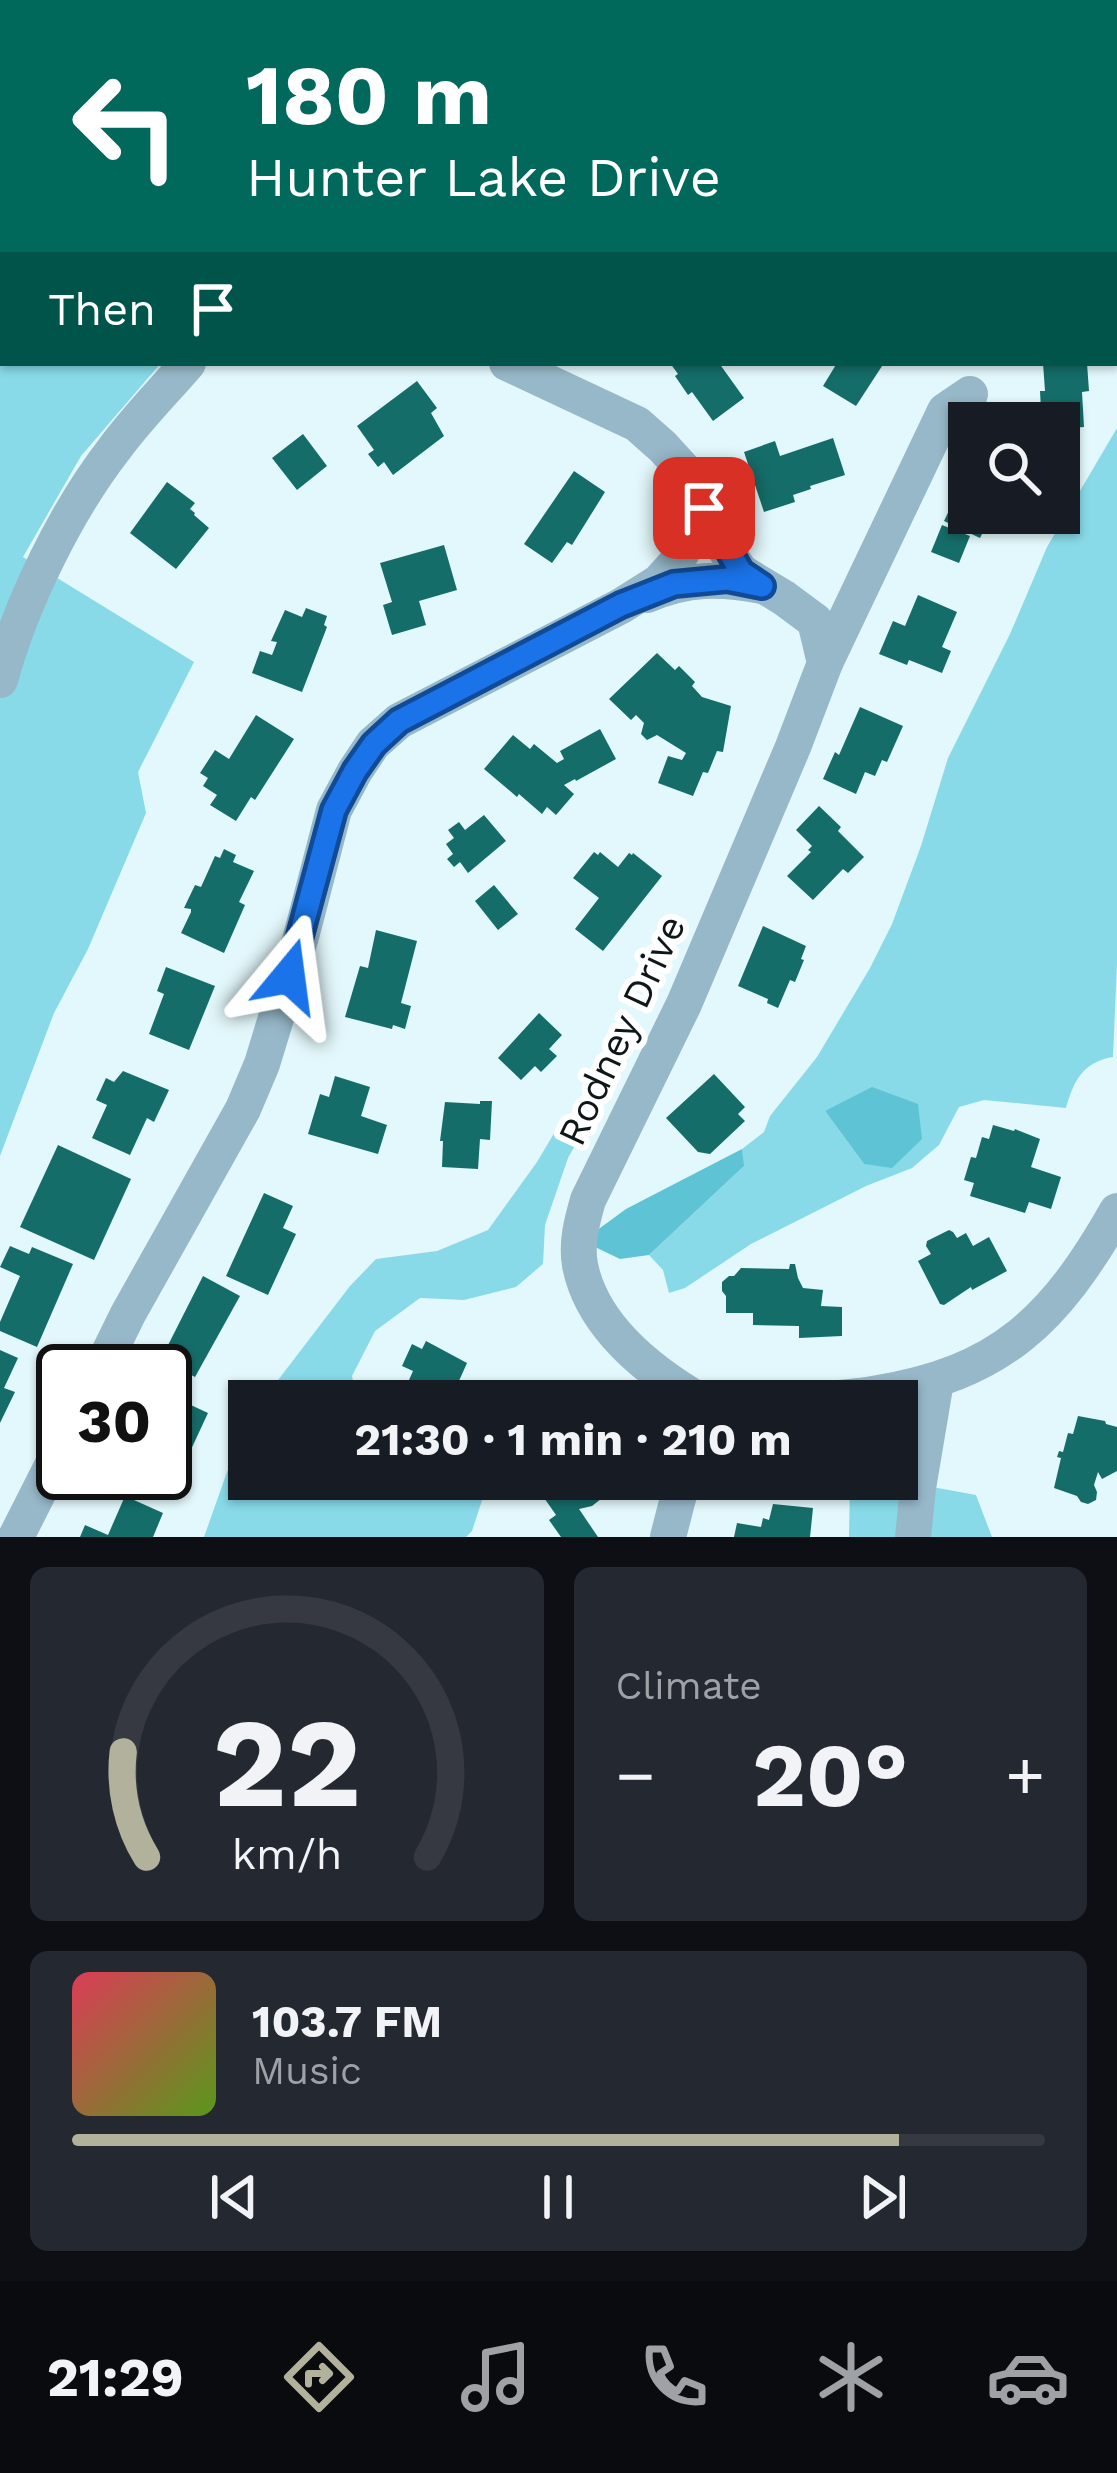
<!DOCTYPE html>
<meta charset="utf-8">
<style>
:root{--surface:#171b24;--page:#242831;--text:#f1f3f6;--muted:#9ea1a6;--line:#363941;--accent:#b1b19c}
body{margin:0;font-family:"Work Sans",sans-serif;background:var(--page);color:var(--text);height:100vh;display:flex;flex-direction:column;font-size:45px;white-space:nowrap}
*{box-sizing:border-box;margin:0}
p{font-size:39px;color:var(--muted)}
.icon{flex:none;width:66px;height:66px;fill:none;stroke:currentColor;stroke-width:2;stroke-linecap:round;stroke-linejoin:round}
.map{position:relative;height:1537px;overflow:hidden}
.drawer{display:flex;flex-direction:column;gap:30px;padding:30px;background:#0d0f14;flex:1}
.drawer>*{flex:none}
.top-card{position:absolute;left:0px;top:0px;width:1119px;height:366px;box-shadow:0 3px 9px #0004;background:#00695c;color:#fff;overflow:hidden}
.controls{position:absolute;left:948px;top:402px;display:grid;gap:24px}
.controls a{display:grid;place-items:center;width:132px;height:132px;border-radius:0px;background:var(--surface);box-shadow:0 3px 9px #0004;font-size:60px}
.speed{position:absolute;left:36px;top:1344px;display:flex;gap:24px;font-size:60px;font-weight:700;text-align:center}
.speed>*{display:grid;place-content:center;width:156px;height:156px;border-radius:50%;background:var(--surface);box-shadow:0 3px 9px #0004;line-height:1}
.speed .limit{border:6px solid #111;border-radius:18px;background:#fff;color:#111}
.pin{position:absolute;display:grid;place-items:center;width:102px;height:102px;color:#fff;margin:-51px;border-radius:24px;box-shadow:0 6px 18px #0006}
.me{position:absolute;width:132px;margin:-66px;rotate:16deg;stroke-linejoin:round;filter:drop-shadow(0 0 9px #0008)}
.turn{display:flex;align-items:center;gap:42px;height:252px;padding:0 48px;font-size:54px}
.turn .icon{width:156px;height:156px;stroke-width:2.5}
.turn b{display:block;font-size:84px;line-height:102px}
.then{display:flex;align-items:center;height:114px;padding:0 48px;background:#0003;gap:24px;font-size:45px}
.big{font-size:90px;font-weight:700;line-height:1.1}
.drawer .widget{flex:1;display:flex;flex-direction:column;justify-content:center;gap:18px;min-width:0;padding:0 42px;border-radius:18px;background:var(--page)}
.drawer .dial{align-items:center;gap:0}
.dial svg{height:312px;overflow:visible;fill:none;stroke:var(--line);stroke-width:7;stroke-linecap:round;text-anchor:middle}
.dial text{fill:var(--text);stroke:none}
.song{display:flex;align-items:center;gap:36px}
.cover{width:144px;height:144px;border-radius:18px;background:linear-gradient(135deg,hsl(350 70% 55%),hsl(90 70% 35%))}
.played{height:12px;border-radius:6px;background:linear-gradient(90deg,var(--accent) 85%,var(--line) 85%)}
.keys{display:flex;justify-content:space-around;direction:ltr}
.heat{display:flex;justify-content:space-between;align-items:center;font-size:66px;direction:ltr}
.drawer .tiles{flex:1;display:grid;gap:30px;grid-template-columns:1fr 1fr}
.widget:last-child{grid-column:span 2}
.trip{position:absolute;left:228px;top:1380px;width:690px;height:120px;border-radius:0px;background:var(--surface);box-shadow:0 3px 9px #0004;font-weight:700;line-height:120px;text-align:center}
.menu{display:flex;height:192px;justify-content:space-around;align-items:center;background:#090b0e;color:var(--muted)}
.menu .icon{width:84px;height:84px}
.menu .on{color:var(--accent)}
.menu b{font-size:54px;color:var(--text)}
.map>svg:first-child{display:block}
.green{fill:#88dae9;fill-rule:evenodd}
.forest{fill:#5dc3d5}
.building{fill:#156d69}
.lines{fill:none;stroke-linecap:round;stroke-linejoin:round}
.minor{stroke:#97b8c9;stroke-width:36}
.route-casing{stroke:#114b97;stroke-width:30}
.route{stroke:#1a73e8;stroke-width:21}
.labels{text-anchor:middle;stroke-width:12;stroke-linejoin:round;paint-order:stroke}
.street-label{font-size:39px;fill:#0f1618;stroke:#fff}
</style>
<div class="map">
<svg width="1117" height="1537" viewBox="0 0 1117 1537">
<rect width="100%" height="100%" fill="#e3f8fc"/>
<g class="green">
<polygon points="3,118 3,363 161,363 81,456 23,557 194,662 138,772 146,813 88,949 54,1013 0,1156 0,121"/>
<path d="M1117,428V964L1113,1057C1083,1062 1074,1080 1066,1108L984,1100L959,1107L939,1145L912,1168L866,1186L751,1244L685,1288L669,1293L663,1270L649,1255L743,1167L742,1149L764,1132L770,1116L817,1057L870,968L892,924L921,846L948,758L1010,634L1047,547ZM900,1099L918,1105L864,1164L825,1111Z"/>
<polygon points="600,1101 568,1158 545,1225 543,1264 516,1287 464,1300 420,1298 375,1331 352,1376 357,1401 262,1401 350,1286 376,1259 437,1251 488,1230 537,1162 559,1125"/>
<polygon points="915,1408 927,1486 976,1495 992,1537 849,1537 850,1479 897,1479 897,1411"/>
<polygon points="249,1417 249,1479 489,1479 472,1531 466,1537 204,1537 244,1424"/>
</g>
<g class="forest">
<polygon points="872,1087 918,1104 922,1139 892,1168 864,1164 825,1111"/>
<polygon points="742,1149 744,1166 649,1255 620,1259 593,1246 596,1231 626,1209"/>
</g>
<g class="building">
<polygon points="670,363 719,363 744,398 713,421 692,392 688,395 675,376 678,374"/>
<polygon points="837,363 884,363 856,406 823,386"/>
<polygon points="1043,363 1087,363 1089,391 1082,392 1084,427 1059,429 1059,423 1047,423 1046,410 1041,410 1040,391 1045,391"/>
<polygon points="417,381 437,408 431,413 444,436 393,475 384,462 378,467 368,454 374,450 357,426"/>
<polygon points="303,434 327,466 297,490 272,458"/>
<polygon points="833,438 845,475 810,486 811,489 793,495 795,502 764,512 744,452 775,441 780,456"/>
<polygon points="969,469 969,513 992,513 980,538 944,521"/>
<polygon points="574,471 605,492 572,545 567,542 552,563 524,544"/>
<polygon points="167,482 195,503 190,509 195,513 194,515 209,528 176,569 130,533"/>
<polygon points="942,525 970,536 959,563 931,552"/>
<polygon points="444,545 457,590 419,601 426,625 392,635 383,605 392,602 380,563"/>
<polygon points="918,595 957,612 942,647 951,651 942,673 909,660 907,665 879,654 893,621 905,626"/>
<polygon points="306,608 327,616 324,625 327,627 302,692 252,673 260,651 272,655 277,642 271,641 285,610 302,617"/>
<polygon points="657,653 675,670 679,666 695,682 692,686 702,697 731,706 723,752 717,751 708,773 703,772 693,796 658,783 668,756 682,760 686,753 657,735 647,740 641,734 644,723 636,715 631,720 609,699"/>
<polygon points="860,707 903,726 887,762 882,760 875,776 865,772 856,794 823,779 835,752 839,755"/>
<polygon points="256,715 294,739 255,800 251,797 236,821 210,805 217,795 203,786 208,778 200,773 215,750 229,759"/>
<polygon points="600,729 616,759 576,781 575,779 564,785 574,794 556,815 547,807 542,814 519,794 517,797 484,769 513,735 530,749 534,744 557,763 564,759 560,751"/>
<polygon points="819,806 841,827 838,831 864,857 848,873 843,869 813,900 787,876 811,852 808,850 812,846 796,830"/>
<polygon points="484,815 506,841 468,873 460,862 454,867 447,859 453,854 446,844 454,838 448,830 459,822 465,830"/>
<polygon points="224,849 236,855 233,862 254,871 239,902 245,905 224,953 181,933 191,912 191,909 184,908 195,885 201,887 215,856 220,858"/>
<polygon points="594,852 598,855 600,852 618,867 629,853 632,855 633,853 662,876 603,951 575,929 599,898 573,878"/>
<polygon points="494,885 518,914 498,930 475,901"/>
<polygon points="763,926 806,946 801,959 804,960 795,982 790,980 778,1008 767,1003 768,999 738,986"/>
<polygon points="376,930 417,941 401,1003 411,1006 405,1029 393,1025 392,1029 345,1017 360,966 368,968"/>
<polygon points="166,967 215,986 189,1050 149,1034 164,994 157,991"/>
<polygon points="539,1013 562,1035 549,1049 557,1056 541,1072 535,1066 521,1080 498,1058"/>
<polygon points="123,1071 169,1090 154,1122 147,1118 130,1155 92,1138 107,1105 96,1100 106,1078 114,1082"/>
<polygon points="714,1074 745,1107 738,1114 745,1121 710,1154 698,1152 666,1118"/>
<polygon points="335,1076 370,1087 361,1116 387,1125 378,1154 308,1134 320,1094 329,1097"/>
<polygon points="480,1101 492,1101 490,1140 480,1139 478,1169 442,1167 443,1141 440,1141 445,1102 480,1104"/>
<polygon points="993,1125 1014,1131 1015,1129 1040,1139 1031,1167 1061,1177 1051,1209 1029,1202 1025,1213 970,1196 974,1183 964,1180 971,1157 976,1158 982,1137 989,1139"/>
<polygon points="58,1145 131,1179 94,1260 20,1227"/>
<polygon points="264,1193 293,1206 283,1228 296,1234 268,1295 226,1276"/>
<polygon points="949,1230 953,1232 957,1238 966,1233 973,1246 989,1237 1007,1271 972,1290 971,1287 944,1305 940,1304 918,1261 931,1254 926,1246 927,1241"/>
<polygon points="10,1246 29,1254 32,1247 73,1264 37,1347 0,1331 0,1322 20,1276 0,1267"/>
<polygon points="790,1264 795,1264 798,1278 803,1288 823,1290 821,1306 842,1307 842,1336 799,1338 799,1326 753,1325 753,1313 726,1313 726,1296 722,1291 722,1282 729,1276 734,1276 741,1268 789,1269"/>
<polygon points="203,1276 240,1296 195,1377 161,1359"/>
<polygon points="426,1341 467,1363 450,1401 408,1401 401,1398 413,1371 402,1366 412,1344 422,1349"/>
<polygon points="0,1350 18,1358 4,1388 15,1392 0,1423"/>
<polygon points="165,1393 208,1413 174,1486 145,1473 165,1473"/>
<polygon points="1078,1416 1105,1421 1106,1424 1117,1427 1117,1471 1102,1479 1098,1472 1094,1485 1097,1492 1096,1500 1088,1504 1081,1502 1077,1496 1054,1488 1061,1458 1057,1457 1059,1451 1063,1452 1068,1433 1073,1434"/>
<polygon points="531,1479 620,1479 606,1495 592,1506 579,1509 598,1537 561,1537 549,1520 556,1515"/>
<polygon points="125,1496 163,1513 153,1537 80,1537 85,1525 108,1535"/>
<polygon points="773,1504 813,1508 810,1537 734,1537 737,1523 761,1527 763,1518 769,1520"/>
</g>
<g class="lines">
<g class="minor">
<polyline points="128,3 133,0"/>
<polyline points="578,3 580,0"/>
<polyline points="645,3 646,0"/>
<polyline points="959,3 963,0"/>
<polyline points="0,93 3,91"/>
<polyline points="507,363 637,424 663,447 682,468 725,549 741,572 784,598 815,621 825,663"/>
<path d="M647,595C688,578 719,578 762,586"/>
<path d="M0,680C21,603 66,511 115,448C137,418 164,391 188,363"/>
<polyline points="100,1371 128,1314 243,1109 262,1064 302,933 334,810 355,771 373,744 399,721 621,606 659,582 677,562 688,540 689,493 682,468"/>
<path d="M700,1401C649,1371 592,1327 580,1265C576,1243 582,1221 588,1200L684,1004L793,747L825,663L945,411L970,394"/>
<path d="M798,1401C823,1399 849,1398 873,1394C1001,1374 1055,1320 1117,1211"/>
<polyline points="16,1537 63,1444"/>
<polyline points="668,1537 683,1479"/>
<polyline points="913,1537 918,1488 936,1381"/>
</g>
</g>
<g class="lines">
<g class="route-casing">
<polyline id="route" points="289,976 334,810 355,771 374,744 399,721 621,605 674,584 727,579 762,586 741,572 704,508"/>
</g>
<use href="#route" class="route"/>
</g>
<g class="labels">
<g class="street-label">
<text transform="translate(621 1030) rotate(-65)" y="14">Rodney Drive</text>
</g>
</g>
</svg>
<div class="controls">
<a><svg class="icon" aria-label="search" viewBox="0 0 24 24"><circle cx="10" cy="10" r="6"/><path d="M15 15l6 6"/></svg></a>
</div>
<div class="speed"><div class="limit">30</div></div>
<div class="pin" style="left:704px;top:508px;background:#d93025"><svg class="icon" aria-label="arrive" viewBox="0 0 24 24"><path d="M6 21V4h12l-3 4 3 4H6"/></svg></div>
<svg class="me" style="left:289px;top:976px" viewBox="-20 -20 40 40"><path d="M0-17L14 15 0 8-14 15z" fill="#1a73e8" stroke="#fff" stroke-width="4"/></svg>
<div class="trip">21:30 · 1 min · 210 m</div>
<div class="top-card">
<div class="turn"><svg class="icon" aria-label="left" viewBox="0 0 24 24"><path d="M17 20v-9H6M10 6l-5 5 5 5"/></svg><div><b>180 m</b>Hunter Lake Drive</div></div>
<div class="then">Then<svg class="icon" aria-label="arrive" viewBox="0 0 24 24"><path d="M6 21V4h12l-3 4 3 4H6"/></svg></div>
</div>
</div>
<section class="drawer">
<div class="tiles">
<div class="widget dial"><svg viewBox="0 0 100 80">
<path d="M14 69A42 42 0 1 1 86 69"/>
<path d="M14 69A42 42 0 0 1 8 42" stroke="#b1b19c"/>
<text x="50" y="56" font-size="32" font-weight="700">22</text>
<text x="50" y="72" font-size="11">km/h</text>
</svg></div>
<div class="widget"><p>Climate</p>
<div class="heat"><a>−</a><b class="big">20°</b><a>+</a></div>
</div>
<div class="widget">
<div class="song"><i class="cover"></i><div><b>103.7 FM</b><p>Music</p></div></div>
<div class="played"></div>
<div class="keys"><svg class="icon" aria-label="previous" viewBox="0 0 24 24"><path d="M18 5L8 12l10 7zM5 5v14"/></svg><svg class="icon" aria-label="pause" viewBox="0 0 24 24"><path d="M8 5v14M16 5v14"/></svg><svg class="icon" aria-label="next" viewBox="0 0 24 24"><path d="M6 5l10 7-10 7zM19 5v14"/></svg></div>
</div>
</div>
</section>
<nav class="menu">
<b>21:29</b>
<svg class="icon on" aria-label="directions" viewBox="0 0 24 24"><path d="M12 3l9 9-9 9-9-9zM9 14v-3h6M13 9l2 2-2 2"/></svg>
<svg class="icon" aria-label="music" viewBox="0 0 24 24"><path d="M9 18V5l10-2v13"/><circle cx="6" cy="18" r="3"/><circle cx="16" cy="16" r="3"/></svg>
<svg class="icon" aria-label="phone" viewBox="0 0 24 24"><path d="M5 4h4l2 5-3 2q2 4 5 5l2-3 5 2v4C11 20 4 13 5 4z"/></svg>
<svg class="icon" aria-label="climate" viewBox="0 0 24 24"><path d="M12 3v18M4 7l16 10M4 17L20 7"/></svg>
<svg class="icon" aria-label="car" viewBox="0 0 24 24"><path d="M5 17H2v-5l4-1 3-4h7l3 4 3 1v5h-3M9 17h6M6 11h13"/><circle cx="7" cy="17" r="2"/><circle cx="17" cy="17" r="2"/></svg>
</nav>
